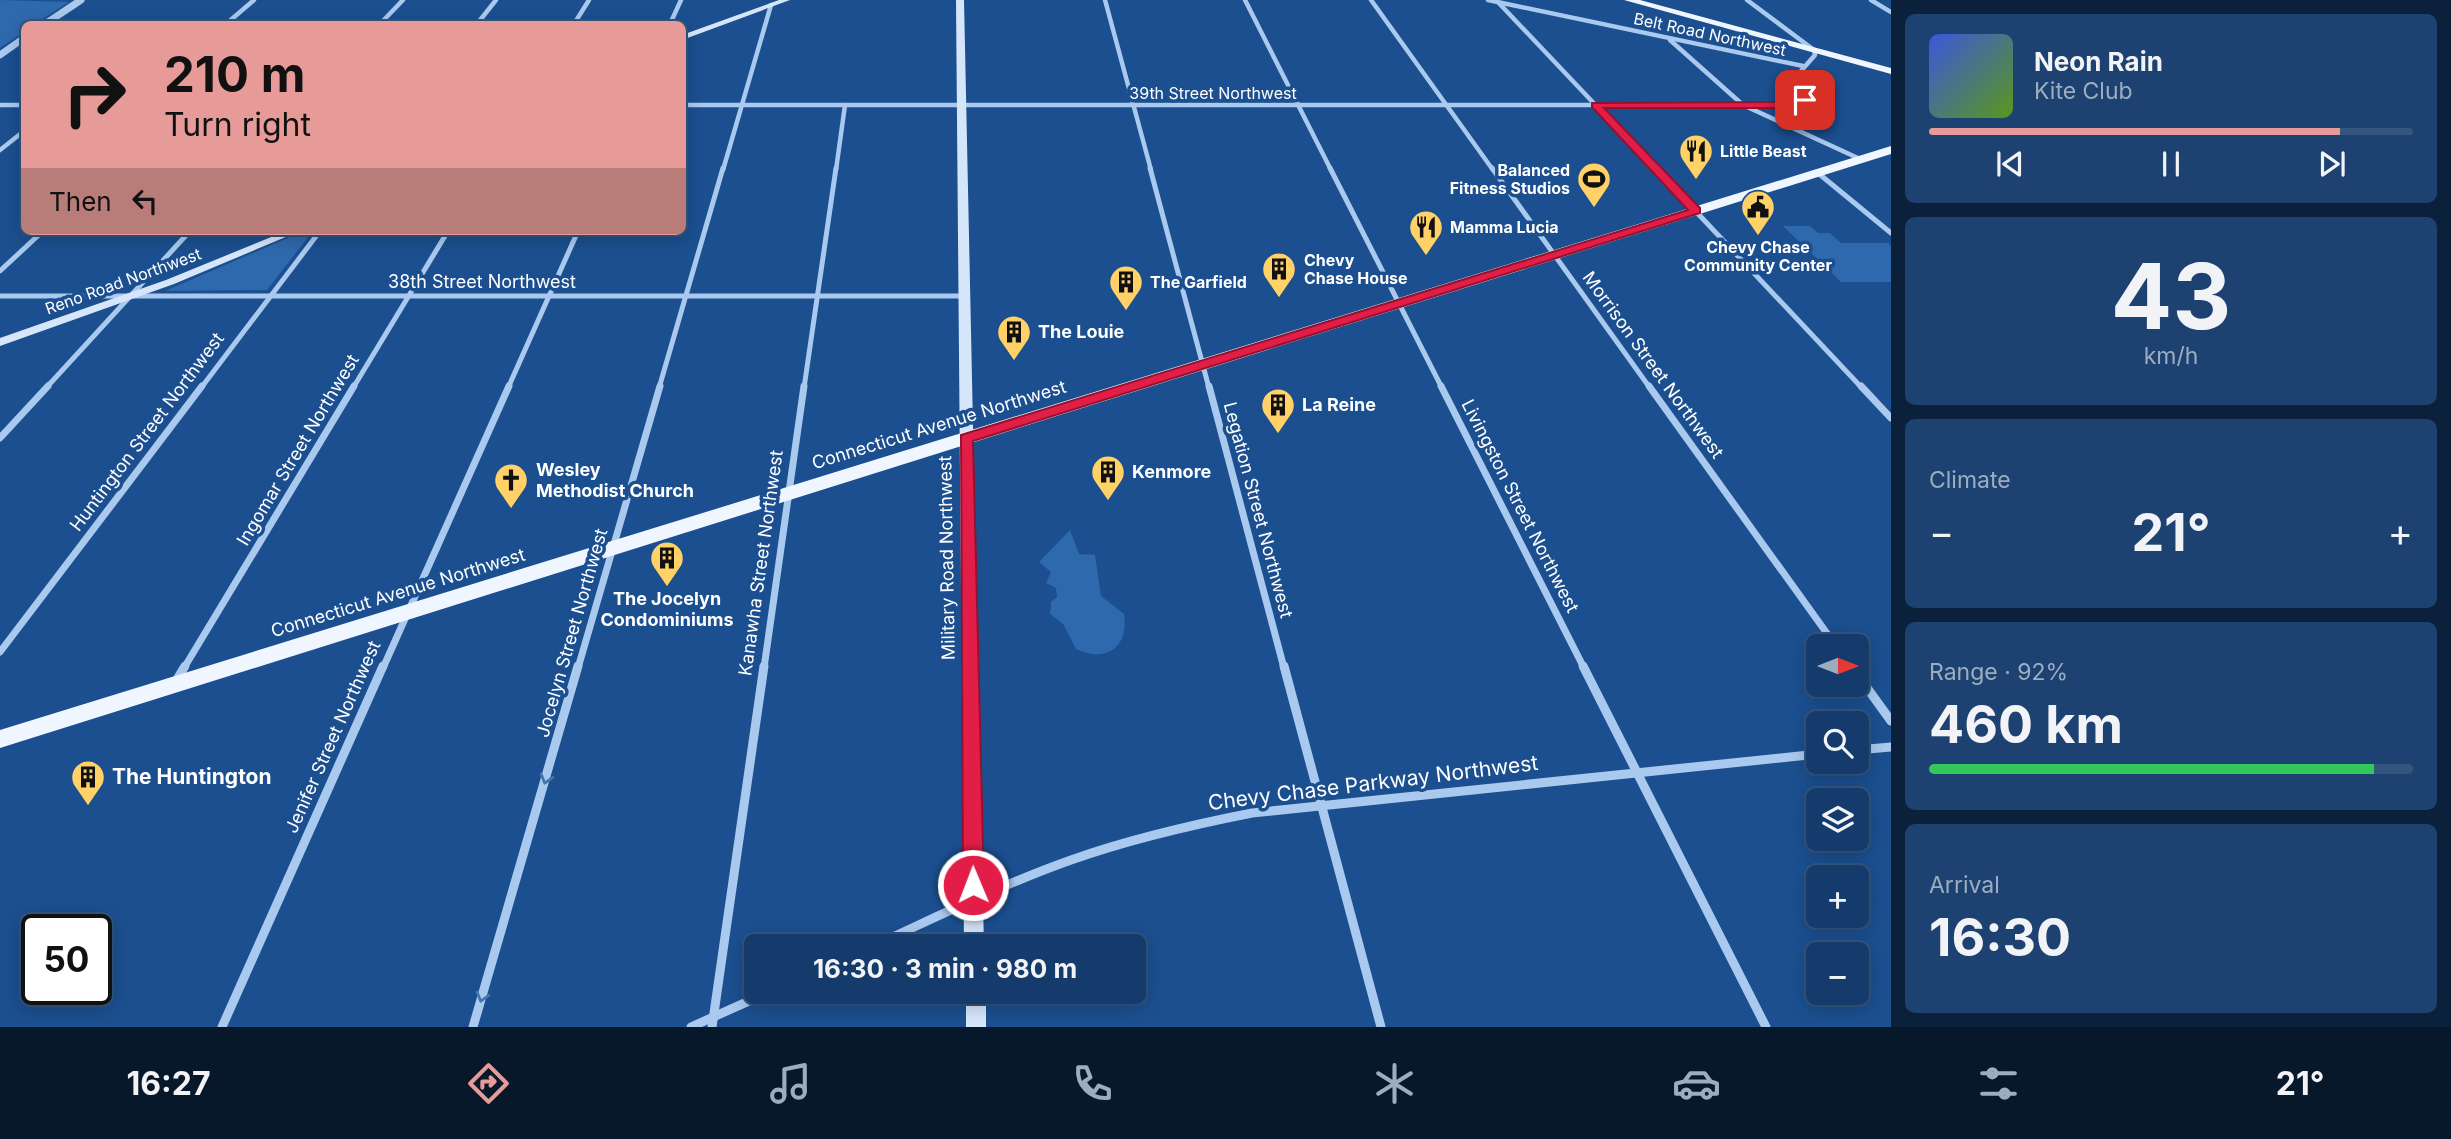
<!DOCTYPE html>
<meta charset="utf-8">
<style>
:root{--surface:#143b6b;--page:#1d4271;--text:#f1f3f6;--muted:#9dadc1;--line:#33557e;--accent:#e69b98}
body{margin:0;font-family:Inter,sans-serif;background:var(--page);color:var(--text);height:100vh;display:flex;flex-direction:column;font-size:26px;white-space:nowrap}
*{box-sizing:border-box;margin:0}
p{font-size:23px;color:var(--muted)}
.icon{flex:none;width:38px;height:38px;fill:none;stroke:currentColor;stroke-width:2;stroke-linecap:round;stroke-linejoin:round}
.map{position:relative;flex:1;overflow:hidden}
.drawer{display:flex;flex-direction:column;gap:14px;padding:14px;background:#0b203b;width:560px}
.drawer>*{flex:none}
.top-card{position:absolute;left:21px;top:21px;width:665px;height:214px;border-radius:10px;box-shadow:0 4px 18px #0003,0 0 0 2px var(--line);background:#e69b98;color:#111;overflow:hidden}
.needle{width:46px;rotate:90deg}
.controls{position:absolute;left:1806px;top:634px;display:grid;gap:14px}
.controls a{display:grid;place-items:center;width:63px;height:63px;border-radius:10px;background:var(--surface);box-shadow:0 4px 18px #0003,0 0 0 2px var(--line);font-size:35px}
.speed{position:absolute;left:21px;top:914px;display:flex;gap:14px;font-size:35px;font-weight:700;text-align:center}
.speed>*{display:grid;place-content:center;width:91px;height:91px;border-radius:50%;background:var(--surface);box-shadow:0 4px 18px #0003,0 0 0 2px var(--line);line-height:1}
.speed .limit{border:4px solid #111;border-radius:10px;background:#fff;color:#111}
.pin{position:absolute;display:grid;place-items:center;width:60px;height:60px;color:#fff;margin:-30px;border-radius:14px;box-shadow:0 4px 10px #0006}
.me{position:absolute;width:77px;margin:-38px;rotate:359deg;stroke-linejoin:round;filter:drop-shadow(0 0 5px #0008)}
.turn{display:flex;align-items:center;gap:24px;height:147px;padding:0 28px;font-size:32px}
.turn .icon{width:91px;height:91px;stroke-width:2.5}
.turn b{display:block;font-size:49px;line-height:60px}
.then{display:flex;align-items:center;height:66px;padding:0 28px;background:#0003;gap:14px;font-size:26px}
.big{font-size:52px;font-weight:700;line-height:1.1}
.drawer .card{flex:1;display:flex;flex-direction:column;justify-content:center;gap:10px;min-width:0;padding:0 24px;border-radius:10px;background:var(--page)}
.drawer .dial{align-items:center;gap:0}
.dial b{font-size:91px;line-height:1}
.song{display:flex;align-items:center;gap:21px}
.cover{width:84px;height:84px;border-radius:10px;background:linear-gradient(135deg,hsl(230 70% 55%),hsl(90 70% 35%))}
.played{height:7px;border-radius:4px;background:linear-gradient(90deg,var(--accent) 85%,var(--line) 85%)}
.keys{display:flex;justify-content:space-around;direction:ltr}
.heat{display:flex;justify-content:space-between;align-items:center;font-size:38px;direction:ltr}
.charge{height:10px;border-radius:5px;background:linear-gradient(90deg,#34c759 92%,var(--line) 0)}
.trip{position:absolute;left:744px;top:934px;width:402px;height:70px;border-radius:10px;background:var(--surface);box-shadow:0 4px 18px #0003,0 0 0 2px var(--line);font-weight:700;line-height:70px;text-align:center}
.menu{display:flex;height:112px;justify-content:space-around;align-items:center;background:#08182b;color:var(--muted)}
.menu .icon{width:49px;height:49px}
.menu .on{color:var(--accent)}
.menu b{font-size:32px;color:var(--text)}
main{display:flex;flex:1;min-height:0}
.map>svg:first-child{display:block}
.green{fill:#2e69ad}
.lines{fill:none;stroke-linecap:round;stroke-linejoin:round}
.minor-far3{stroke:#a9c9ee;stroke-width:4.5}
.minor-far2{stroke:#a9c9ee;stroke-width:5}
.minor-far1{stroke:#a9c9ee;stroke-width:7}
.minor{stroke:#a9c9ee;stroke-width:9}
.tertiary{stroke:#a9c9ee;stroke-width:7}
.secondary{fill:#d6e6fa;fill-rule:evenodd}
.primary{fill:#f0f6ff;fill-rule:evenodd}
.oneway{stroke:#4674ac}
.route{fill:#e11d48;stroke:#92132f;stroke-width:2}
.labels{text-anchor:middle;stroke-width:7;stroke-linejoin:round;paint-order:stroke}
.far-street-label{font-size:16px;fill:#fff;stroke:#1b4f8f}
.far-poi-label{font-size:16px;font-weight:bold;fill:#fff;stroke:#1b4f8f;text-anchor:start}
.street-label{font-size:18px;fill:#fff;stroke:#1b4f8f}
.poi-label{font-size:18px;font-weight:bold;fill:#fff;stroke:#1b4f8f;text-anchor:start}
.near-poi-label{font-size:21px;font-weight:bold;fill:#fff;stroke:#1b4f8f;text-anchor:start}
.near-street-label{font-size:21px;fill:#fff;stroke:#1b4f8f}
</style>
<main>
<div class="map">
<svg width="1891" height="1027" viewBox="0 0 1891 1027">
<rect width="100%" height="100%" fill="#1b4f8f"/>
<g class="green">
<polygon points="0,0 69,2 35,24 24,24 24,32 0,48"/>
<polygon points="1783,226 1810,226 1818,233 1830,233 1841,243 1888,243 1891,246 1891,282 1841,282"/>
<polygon points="304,231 312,232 267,290 165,291"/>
<path d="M1070,530L1079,554L1095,555L1101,596L1124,614C1129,648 1106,663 1076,649L1063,624L1050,614L1051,602L1057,597L1056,588L1046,583L1051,572L1039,562Z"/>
</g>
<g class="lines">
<g class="minor-far3">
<polyline points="1105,0 1151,170"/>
<polyline points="1245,0 1331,170"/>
<polyline points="1371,0 1493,170"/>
<polyline points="1488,0 1803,66"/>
<polyline points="1496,0 1657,170"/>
<polyline points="1871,0 1891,12"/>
<polyline points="226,24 254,0"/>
<polyline points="380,24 403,0"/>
<polyline points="477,24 496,0"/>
<polyline points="574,24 589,0"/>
<polyline points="670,24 681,0"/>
<polyline points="1670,40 1743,105 1860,159"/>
<polyline points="0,105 24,105"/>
<polyline points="682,105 1743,105 1803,102 1801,71 1815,55 1814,50 1747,0"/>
<polyline points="0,150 24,131"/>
<polyline points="723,170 771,5"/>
<polyline points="836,170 845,105"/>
</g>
<g class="minor-far2">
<polyline points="1150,168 1209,388"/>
<polyline points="1330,168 1442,388"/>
<polyline points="1492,168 1650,388"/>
<polyline points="1655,168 1862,388"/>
<polyline points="1818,173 1891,233"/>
<polyline points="0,271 43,231"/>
<polyline points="0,296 963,296"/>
<polyline points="46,388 190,231"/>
<polyline points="201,388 320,231"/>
<polyline points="353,388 448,231"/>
<polyline points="508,388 578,231"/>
<polyline points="659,388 723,168"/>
<polyline points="804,388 836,168"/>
</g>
<g class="minor-far1">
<polyline points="1209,386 1284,668"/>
<polyline points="1441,386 1584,668"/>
<polyline points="1649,386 1836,646"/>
<polyline points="1861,386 1891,418"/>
<polyline points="0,438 48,386"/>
<polyline points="0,652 202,386"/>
<polyline points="184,668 354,386"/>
<polyline points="383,668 509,386"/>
<polyline points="578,668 660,386"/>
<polyline points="764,668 804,386"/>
</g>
<g class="minor">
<polyline points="1284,666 1381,1027"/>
<polyline points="1583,666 1766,1027"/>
<polyline points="1857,674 1891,721"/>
<polyline points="176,681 185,666"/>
<polyline points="1857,750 1891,747"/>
<path d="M871,947C937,917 1003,884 1071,860C1130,839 1191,825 1252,813L1818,754"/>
<polyline points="222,1027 383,666"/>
<polyline points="473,1027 578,666"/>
<polyline points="691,1027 769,992"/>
<polyline points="712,1027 764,666"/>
</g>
<g class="tertiary">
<polyline points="45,24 81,0"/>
<polyline points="0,55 24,38"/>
</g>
<g class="secondary">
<polygon points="779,0 790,0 682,40 682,35"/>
<polygon points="956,0 964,0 984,947 964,947"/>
<polygon points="286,231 300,231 174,284 0,346 0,338 166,280"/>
<rect x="966" y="992" width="20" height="35"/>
</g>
<g class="primary">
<polygon points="1624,0 1640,0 1891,68 1891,74"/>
<polygon points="1891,146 1891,154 0,748 0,730"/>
</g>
</g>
<defs><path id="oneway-chevron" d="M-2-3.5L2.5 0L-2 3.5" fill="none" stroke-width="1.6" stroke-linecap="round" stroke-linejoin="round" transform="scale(1.75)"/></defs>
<g class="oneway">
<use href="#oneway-chevron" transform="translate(546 779) rotate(106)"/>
<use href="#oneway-chevron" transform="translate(482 997) rotate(106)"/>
</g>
<polygon class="route" points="1805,97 1809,102 1793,108 1604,108 1700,208 1700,213 973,441 984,885 981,892 973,895 966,892 963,885 961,435 1688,210 1592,107 1592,103 1791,102"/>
<defs>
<g id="restaurant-pin" transform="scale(1.75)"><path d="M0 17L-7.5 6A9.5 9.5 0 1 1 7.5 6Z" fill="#ffd166" stroke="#1b4f8f"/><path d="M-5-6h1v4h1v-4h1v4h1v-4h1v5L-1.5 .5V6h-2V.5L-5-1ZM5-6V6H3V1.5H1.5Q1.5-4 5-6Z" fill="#111"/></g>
<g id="stadium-pin" transform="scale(1.75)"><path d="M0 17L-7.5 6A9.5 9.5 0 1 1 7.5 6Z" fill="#ffd166" stroke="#1b4f8f"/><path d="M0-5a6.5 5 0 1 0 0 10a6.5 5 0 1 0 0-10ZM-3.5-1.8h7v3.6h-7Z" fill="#111"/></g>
<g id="civic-pin" transform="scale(1.75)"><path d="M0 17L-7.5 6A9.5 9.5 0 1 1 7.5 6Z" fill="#ffd166" stroke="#1b4f8f"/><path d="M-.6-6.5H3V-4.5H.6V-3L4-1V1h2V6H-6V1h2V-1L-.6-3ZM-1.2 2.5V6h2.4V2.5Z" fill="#111"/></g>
<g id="building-pin" transform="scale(1.75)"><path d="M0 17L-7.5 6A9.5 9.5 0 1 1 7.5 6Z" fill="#ffd166" stroke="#1b4f8f"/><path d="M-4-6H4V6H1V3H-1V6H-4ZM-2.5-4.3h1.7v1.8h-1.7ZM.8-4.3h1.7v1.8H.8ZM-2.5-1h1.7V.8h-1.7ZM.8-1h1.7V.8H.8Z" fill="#111"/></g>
<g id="church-pin" transform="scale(1.75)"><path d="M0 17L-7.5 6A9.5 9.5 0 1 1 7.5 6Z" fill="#ffd166" stroke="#1b4f8f"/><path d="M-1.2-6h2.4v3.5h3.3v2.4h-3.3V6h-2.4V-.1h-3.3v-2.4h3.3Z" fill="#111"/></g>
</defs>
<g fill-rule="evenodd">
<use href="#restaurant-pin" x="1696" y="151"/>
<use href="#stadium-pin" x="1594" y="179"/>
<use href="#civic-pin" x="1758" y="207"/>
<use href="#restaurant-pin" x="1426" y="227"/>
<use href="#building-pin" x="1279" y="269"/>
<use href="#building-pin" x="1126" y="282"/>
<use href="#building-pin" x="1014" y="332"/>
<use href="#building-pin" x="1278" y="405"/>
<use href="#building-pin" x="1108" y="472"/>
<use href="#church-pin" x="511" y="480"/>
<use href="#building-pin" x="667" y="558"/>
<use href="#building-pin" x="88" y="777"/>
</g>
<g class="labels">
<g class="far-street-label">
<text transform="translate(1710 34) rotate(12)" y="6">Belt Road Northwest</text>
<text x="1213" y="99">39th Street Northwest</text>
<text transform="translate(123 281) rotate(-20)" y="6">Reno Road Northwest</text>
</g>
<g class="far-poi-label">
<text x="1720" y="157">Little Beast</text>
<text x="1570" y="176" text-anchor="end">Balanced<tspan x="1570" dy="18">Fitness Studios</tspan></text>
<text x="1450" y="233">Mamma Lucia</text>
<text x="1758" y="253" text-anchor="middle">Chevy Chase<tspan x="1758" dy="18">Community Center</tspan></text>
<text x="1304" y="266">Chevy<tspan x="1304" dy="18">Chase House</tspan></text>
<text x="1150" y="288">The Garfield</text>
</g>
<g class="street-label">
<text x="482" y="288">38th Street Northwest</text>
<text transform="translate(1653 365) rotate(54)" y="6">Morrison Street Northwest</text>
<text transform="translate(939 425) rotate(-17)" y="6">Connecticut Avenue Northwest</text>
<text transform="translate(147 432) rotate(-53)" y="6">Huntington Street Northwest</text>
<text transform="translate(298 450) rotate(-59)" y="6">Ingomar Street Northwest</text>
<text transform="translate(1520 506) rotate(63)" y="6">Livingston Street Northwest</text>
<text transform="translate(1258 510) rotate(75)" y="6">Legation Street Northwest</text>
<text transform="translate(947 558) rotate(-91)" y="6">Military Road Northwest</text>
<text transform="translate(761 563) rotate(-82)" y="6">Kanawha Street Northwest</text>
<text transform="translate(398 593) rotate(-17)" y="6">Connecticut Avenue Northwest</text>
<text transform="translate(572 633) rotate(-74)" y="6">Jocelyn Street Northwest</text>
<text transform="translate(333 737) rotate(-66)" y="6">Jenifer Street Northwest</text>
</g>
<g class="poi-label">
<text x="1038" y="338">The Louie</text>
<text x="1302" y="411">La Reine</text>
<text x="536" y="476">Wesley<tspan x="536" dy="21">Methodist Church</tspan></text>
<text x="1132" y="478">Kenmore</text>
<text x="667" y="605" text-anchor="middle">The Jocelyn<tspan x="667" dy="21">Condominiums</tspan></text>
</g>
<g class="near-poi-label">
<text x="112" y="784">The Huntington</text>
</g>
<g class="near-street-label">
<text transform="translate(1373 783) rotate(-7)" y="7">Chevy Chase Parkway Northwest</text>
</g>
</g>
</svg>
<div class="controls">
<a><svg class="needle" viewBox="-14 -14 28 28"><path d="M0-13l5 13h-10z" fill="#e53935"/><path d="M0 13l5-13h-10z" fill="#9dadc1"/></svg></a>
<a><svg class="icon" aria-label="search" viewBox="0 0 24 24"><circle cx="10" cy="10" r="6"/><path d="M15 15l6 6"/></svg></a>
<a><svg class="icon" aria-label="layers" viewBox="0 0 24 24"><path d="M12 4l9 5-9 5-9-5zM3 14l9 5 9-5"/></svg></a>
<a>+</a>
<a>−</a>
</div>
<div class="speed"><div class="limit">50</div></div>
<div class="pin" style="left:1805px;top:100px;background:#d93025"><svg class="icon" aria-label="arrive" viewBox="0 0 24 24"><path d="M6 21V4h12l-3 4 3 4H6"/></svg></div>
<svg class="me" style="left:973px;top:885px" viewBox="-20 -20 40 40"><circle r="17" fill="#e11d48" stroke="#fff" stroke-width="3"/><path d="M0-11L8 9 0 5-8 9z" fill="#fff"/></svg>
<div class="trip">16:30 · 3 min · 980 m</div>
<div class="top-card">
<div class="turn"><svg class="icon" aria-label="right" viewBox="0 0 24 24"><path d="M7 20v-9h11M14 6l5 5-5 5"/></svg><div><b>210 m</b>Turn right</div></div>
<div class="then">Then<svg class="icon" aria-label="left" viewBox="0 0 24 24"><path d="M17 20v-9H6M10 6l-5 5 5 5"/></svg></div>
</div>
</div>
<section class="drawer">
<div class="card">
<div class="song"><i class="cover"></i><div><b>Neon Rain</b><p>Kite Club</p></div></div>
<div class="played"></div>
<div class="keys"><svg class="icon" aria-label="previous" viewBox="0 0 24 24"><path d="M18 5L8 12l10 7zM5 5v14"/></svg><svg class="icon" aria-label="pause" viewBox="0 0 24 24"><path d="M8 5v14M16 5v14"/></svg><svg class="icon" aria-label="next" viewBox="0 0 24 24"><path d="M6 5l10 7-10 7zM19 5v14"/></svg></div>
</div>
<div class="card dial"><b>43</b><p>km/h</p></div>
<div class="card"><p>Climate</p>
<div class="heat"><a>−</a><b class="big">21°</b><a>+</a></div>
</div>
<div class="card"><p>Range · 92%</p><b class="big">460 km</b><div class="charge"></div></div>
<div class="card"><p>Arrival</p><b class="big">16:30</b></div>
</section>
</main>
<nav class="menu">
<b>16:27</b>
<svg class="icon on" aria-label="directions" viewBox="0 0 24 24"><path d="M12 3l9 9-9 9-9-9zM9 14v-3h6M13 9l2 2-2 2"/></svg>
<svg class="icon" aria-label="music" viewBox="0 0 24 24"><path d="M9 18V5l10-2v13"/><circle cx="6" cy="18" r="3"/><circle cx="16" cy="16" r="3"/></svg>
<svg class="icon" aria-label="phone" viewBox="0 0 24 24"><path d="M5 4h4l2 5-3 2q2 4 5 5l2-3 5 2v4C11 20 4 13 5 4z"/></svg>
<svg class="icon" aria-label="climate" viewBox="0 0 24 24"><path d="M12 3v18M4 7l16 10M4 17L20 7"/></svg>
<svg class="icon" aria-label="car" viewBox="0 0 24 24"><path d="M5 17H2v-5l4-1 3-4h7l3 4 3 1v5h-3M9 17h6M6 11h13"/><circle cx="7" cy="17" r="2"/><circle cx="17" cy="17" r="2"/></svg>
<svg class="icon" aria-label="filters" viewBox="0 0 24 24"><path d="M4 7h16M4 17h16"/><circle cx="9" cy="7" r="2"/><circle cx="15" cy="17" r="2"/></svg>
<b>21°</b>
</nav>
